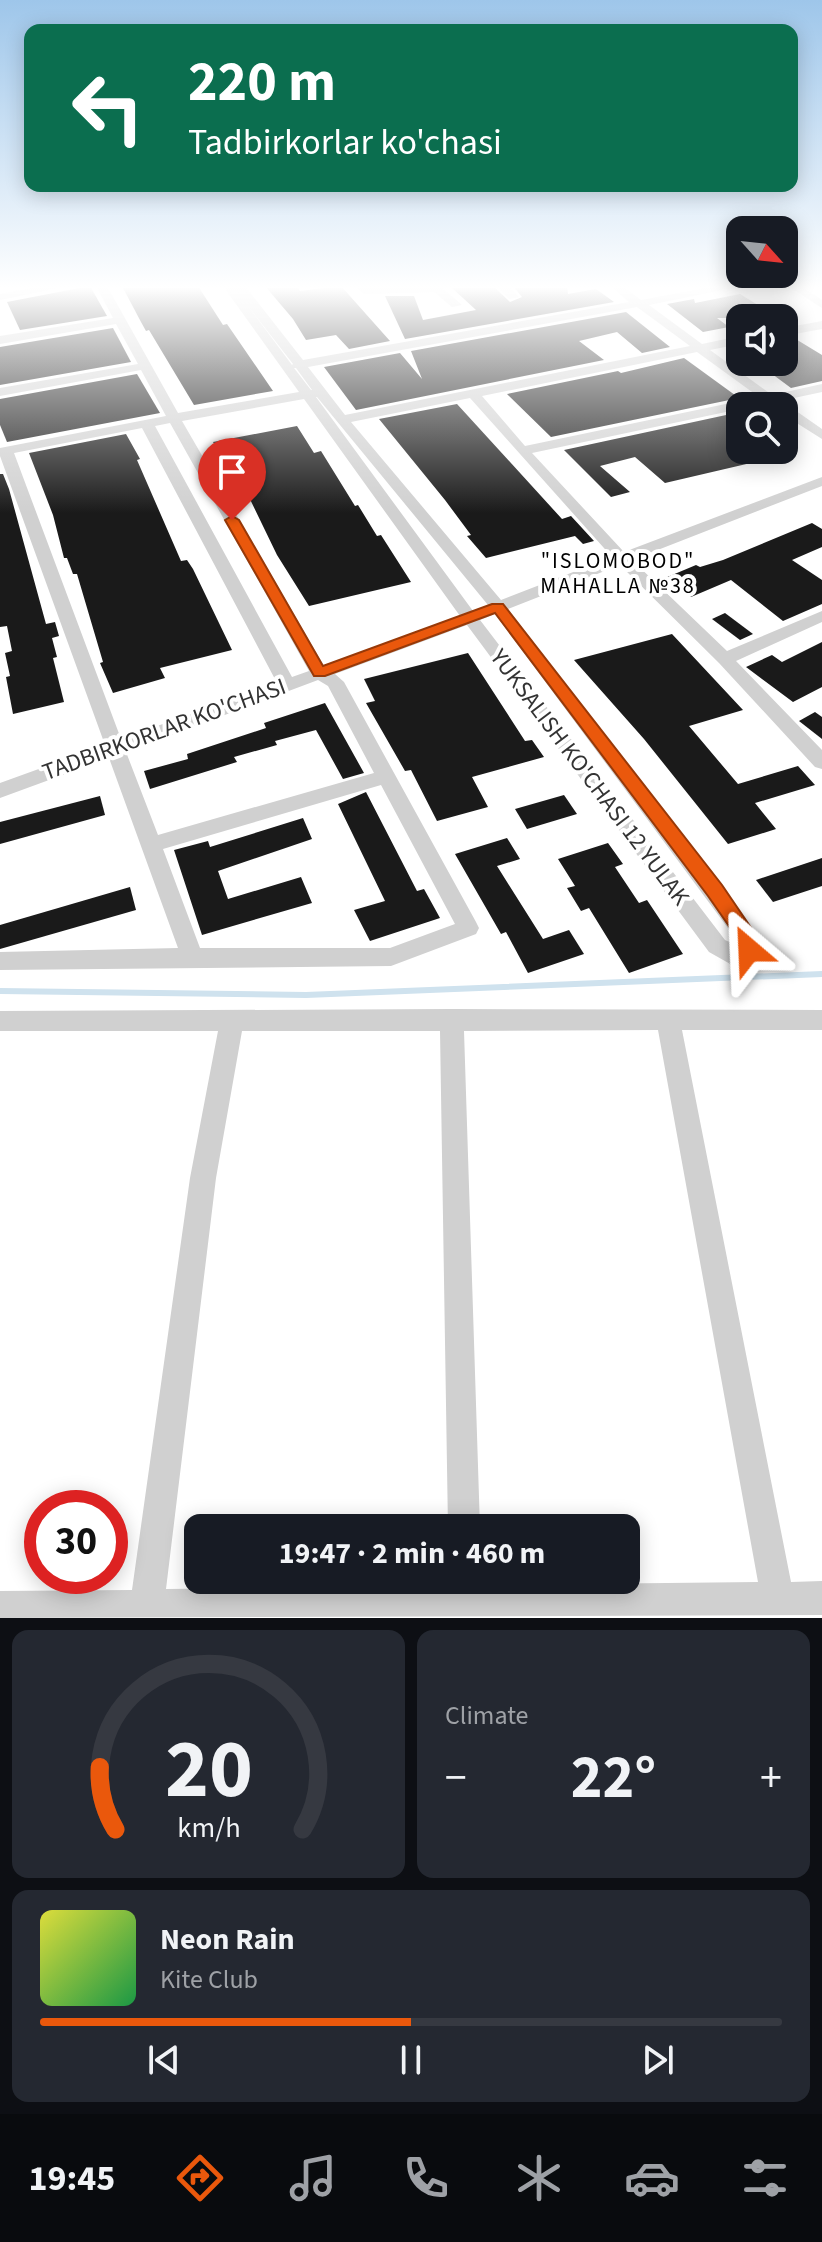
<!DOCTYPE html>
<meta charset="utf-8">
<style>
:root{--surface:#171b24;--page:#242831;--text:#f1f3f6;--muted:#9ea1a6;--line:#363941;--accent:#ea580c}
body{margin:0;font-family:"Source Sans 3",sans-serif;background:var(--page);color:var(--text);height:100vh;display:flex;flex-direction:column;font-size:30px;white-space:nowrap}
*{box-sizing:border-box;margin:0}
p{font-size:26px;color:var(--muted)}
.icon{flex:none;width:44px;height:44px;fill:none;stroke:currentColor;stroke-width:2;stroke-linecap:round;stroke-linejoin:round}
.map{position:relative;height:1618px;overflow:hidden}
.details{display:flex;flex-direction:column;gap:12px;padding:12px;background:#0d0f14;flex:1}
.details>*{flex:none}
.banner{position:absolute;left:24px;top:24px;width:774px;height:168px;border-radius:16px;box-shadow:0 4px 20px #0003;background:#0b6e4f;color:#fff;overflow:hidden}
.needle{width:52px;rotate:117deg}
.fabs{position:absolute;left:726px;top:216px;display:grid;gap:16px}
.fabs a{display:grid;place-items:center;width:72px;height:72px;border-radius:16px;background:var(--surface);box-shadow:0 4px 20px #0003;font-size:40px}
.speed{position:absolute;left:24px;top:1490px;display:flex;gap:16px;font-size:40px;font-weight:700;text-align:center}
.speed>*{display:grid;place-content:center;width:104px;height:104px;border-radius:50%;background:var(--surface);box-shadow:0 4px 20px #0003;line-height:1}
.speed .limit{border:12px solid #d22;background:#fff;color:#111}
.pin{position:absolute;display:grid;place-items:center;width:68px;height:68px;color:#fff;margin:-82px -34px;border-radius:50% 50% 50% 0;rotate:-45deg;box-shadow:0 0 8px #0007}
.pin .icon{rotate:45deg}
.me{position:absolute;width:88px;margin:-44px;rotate:334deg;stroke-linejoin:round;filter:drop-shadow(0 0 6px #0008)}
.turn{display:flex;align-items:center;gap:28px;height:168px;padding:0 32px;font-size:36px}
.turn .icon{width:104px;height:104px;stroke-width:2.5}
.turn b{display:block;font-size:56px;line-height:68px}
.big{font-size:60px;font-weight:700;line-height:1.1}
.details .tile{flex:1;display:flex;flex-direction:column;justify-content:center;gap:12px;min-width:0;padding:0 28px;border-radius:16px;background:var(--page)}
.details .dial{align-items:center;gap:0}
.dial svg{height:208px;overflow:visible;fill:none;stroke:var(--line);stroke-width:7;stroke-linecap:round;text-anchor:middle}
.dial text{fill:var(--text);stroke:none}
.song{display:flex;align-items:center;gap:24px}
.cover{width:96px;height:96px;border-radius:12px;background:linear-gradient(135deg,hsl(60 70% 55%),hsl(140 70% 35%))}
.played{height:8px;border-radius:4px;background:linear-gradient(90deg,var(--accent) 50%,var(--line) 50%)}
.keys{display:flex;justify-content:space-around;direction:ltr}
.heat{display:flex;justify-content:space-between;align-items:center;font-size:44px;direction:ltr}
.details .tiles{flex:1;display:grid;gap:12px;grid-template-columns:1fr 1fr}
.tile:last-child{grid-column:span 2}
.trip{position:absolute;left:184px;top:1514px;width:456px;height:80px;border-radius:16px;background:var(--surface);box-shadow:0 4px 20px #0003;font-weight:700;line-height:80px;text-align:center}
.dock{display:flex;height:128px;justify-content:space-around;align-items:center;background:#090b0e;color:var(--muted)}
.dock .icon{width:56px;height:56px}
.dock .current{color:var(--accent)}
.dock b{font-size:36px;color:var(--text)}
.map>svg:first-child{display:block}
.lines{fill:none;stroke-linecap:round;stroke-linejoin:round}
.stream{stroke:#cfe2ee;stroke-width:6}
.building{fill:#1a1a1a}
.street{fill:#d0d0d0;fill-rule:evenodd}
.route{fill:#ea580c;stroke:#983908;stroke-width:2}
.labels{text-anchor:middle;stroke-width:8;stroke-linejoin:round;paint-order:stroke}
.far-neighbourhood-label{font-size:22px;letter-spacing:2px;fill:#000;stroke:#fff}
.street-label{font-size:24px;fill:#333;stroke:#fff}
</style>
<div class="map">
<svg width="822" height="1618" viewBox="0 0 822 1618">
<rect width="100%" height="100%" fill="#fff"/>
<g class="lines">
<polyline class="stream" points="0,991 306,995 822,974"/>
</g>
<g class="building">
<polygon points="90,286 107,316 20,330 7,302"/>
<polygon points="122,286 198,286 223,325 227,324 273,391 194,405 149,330 146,331 141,322"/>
<polygon points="265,286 297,286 300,291 341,286 390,341 349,349 336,335 306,340 293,319"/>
<polygon points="450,286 493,286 510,302 522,297 513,286 567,286 568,294 596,289 614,302 405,339 385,296 414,296 423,320 476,310"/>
<polygon points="740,294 779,318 717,318 729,327 703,332 667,304 694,299 695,303"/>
<polygon points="626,312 670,347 642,353 617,332 579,341 604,360 356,410 324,367 400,353 422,379 411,351"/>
<polygon points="113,328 131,362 0,385 0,347"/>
<polygon points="794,338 822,355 822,381 791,388 756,362 784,362 784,340"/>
<polygon points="684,358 739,398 551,437 507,394 618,371 621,373"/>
<polygon points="137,374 160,413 7,442 0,425 0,399"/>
<polygon points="457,404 562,519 571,516 594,541 583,544 575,536 486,558 467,536 471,535 445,500 379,419"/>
<polygon points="740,412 740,450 773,450 774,454 753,460 755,462 665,483 635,457 600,466 630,492 611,497 564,450"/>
<polygon points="297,426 314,453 321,451 355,506 358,505 377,536 381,535 411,582 309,606 277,555 232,462 225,464 213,442"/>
<polygon points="126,434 140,459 137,460 181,561 187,560 193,569 232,650 160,668 165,678 113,693 100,663 103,662 77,574 73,574 67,558 64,558 53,515 29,453"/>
<polygon points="0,474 3,474 9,489 46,624 55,622 59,636 52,638 57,657 53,658 64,702 13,714 6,677 10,676 5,653 12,651 7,626 0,627"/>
<polygon points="812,523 822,529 822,547 792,560 822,580 822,604 783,621 731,580 691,597 665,578 696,565 700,567 723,560"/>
<polygon points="725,613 753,634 740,640 712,619"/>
<polygon points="672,634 743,710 689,726 738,784 798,766 815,785 755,803 776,829 728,844 644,739 574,660"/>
<polygon points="822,642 822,687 793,702 746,667 772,655 782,662"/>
<polygon points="468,653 525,741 532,740 544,757 472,777 488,807 437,821 411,770 405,771 366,703 375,701 364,679"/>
<polygon points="325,703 364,773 343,779 316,730 275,741 277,745 234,757 237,762 150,789 144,771 188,759 187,754 266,728 264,723"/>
<polygon points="815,712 822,717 822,739 799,721"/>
<polygon points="366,792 417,891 424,889 440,918 370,941 354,910 385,901 338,804"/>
<polygon points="564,795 577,814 527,829 515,809"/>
<polygon points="100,796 105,815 0,844 0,822"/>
<polygon points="303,818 312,839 218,871 228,899 301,877 312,903 202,935 174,850 208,841 210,847"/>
<polygon points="507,838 520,859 497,866 543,939 569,930 584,954 528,973 506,932 501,934 455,854"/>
<polygon points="608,843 623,864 615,867 639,903 647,900 683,954 629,973 589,908 581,911 567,888 575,886 558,859"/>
<polygon points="822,858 822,886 773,902 756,880"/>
<polygon points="130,887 136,910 0,949 0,925"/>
</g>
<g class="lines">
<g class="street">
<polygon points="42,286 68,286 0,300 0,294"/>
<path d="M96,286H107L178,413L299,392L223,286H245L303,360L629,302L610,286H623L641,300L716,286H742L649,305L702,344L740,336V344L710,350L772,395L822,384V392L780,401L781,406H789L822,429V439L784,415V406L767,403L740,406V409L532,453L624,552L822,477V486L632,560L727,651L822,611V622L736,661L822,750V769L815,767L719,663L620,565L508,609L758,935L761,941L756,960L732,965L709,952L467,625L335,674L344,682L476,922L479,928L476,934L391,966L0,970V952L178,948L109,758L0,798V783L105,745L0,456V448L166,416L141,370L0,396V388L138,364L116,324L0,344V336L113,318ZM245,302L293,364L292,365ZM637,307L690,346L345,415L308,367ZM697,352L759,397L525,446L482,396ZM294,368H296L312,390H311ZM316,397H317L488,605L473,611ZM470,398L612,557L501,600L351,422ZM304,399L460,616L324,666L182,421ZM170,423L309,671L292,677L155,426ZM142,428L277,683L121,739L14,453ZM495,614L739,943L738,946L725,940L480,620ZM318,680L328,686L374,773L158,835L126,752ZM381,785L455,924L390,948H200L163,849Z"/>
<polygon points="354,286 440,286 462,305 452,307 434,292 364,294"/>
<polygon points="496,286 508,286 519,297 509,299"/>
<polygon points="788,286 801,286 822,300 822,308"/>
<polygon points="822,321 822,329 784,336 784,328"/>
<path d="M452,1009L822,1010V1030H682L791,1582L822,1581V1615L0,1618V1591L132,1590L190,1178L218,1031H0V1011ZM658,1030L758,1582L482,1585V1580H448L449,1586L166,1589L216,1178L242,1031H440L448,1528H480L464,1031Z"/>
</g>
</g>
<linearGradient id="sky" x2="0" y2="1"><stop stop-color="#9ec6ea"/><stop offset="0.56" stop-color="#fff"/><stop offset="1" stop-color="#fff" stop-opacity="0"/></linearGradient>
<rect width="822" height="513" fill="url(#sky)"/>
<polygon class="route" points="232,516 239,520 323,666 492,604 503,604 722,885 760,941 756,956 749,958 742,956 740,942 708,896 495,613 325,676 314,676 225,520"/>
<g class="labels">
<g class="far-neighbourhood-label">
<text x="618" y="568">"ISLOMOBOD"<tspan x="618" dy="25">MAHALLA №38</tspan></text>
</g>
<g class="street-label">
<text transform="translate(164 729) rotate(-20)" y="8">TADBIRKORLAR KO'CHASI</text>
<text transform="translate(590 777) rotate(53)" y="8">YUKSALISH KO'CHASI 12 YULAK</text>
</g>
</g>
</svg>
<div class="fabs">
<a><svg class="needle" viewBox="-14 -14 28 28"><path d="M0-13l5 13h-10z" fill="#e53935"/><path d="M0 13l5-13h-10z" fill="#9ea1a6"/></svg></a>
<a><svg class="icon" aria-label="sound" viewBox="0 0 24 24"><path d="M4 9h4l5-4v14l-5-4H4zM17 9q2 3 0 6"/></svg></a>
<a><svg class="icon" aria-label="search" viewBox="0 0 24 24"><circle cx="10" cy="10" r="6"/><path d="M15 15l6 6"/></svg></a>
</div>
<div class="speed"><div class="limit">30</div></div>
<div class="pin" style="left:232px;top:520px;background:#d93025"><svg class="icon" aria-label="arrive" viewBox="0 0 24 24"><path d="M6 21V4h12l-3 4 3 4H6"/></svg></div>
<svg class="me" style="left:749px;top:950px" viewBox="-20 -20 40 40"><path d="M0-17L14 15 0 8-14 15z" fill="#ea580c" stroke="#fff" stroke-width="4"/></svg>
<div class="trip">19:47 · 2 min · 460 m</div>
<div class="banner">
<div class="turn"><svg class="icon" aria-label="left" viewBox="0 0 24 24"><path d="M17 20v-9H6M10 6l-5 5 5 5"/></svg><div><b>220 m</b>Tadbirkorlar ko'chasi</div></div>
</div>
</div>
<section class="details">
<div class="tiles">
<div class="tile dial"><svg viewBox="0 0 100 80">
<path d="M14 69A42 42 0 1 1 86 69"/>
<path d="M14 69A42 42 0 0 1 8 45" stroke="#ea580c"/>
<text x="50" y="56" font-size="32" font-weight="700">20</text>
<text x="50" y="72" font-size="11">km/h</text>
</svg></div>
<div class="tile"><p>Climate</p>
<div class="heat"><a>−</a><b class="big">22°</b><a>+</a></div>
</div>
<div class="tile">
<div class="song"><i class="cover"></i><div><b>Neon Rain</b><p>Kite Club</p></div></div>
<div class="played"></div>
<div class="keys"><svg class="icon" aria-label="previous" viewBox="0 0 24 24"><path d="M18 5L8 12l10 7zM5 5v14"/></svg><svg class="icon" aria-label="pause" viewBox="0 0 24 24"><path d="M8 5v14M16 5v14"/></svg><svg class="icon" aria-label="next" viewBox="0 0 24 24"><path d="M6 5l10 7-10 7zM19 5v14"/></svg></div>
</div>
</div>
</section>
<nav class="dock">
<b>19:45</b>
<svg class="icon current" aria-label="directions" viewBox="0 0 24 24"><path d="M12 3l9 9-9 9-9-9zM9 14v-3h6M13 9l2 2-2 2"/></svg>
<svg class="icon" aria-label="music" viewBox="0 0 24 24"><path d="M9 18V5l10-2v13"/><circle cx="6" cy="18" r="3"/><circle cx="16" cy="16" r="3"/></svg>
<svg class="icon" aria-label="phone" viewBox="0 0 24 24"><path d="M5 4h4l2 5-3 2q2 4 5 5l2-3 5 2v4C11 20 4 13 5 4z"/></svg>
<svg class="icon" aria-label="climate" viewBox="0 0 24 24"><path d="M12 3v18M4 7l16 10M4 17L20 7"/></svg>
<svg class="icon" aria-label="car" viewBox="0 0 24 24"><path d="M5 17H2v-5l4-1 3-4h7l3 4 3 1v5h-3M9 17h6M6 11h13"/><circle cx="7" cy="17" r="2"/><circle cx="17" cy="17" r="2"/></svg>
<svg class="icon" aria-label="filters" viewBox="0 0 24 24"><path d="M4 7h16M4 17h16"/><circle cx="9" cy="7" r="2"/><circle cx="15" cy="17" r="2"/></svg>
</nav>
